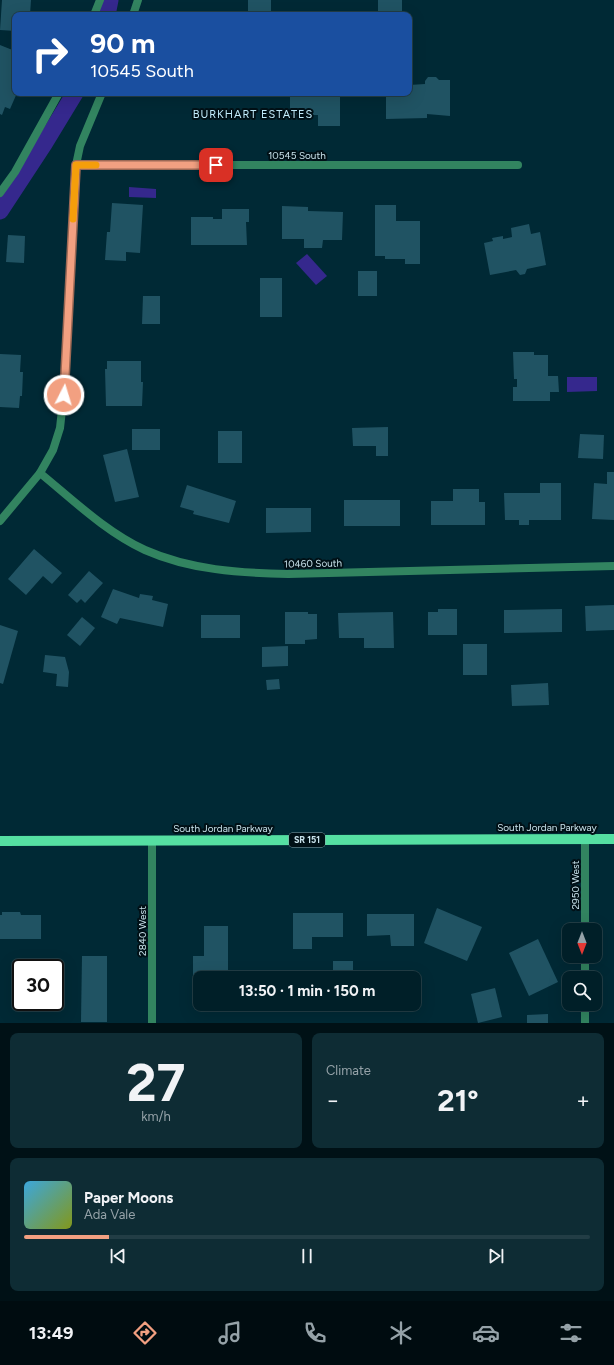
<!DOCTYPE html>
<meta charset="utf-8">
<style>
:root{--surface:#001f28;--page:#0e2c34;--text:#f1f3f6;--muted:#95a2a8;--line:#223d45;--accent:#f2a081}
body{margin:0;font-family:Figtree,sans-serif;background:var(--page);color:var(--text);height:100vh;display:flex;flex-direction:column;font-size:15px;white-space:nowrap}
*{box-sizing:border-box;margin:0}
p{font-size:13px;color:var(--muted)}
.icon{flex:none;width:22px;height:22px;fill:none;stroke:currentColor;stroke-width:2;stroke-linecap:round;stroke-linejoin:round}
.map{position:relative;height:1023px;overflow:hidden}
.drawer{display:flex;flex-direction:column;gap:10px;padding:10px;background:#001116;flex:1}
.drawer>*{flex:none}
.guide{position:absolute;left:12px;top:12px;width:400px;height:84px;border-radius:8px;box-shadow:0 4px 16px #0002,0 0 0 1px var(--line);background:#1a4fa0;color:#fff;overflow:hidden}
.needle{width:26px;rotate:180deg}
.fabs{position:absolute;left:562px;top:923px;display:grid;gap:8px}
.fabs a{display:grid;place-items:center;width:40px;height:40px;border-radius:8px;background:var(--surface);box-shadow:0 4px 16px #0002,0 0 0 1px var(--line);font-size:20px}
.speed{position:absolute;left:12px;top:959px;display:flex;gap:8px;font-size:20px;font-weight:700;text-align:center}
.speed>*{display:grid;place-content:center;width:52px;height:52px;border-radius:50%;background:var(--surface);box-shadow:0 4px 16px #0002,0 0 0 1px var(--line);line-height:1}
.speed .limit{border:2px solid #111;border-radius:6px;background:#fff;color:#111}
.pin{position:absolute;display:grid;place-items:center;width:34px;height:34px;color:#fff;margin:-17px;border-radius:8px;box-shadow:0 2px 6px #0006}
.me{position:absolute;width:44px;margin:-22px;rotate:5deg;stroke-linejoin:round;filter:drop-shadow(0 0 3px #0008)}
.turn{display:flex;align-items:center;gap:14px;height:84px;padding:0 12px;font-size:18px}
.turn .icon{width:52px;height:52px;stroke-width:2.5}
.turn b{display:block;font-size:28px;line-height:34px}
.big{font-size:30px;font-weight:700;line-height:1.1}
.drawer .tile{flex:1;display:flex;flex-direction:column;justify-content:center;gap:6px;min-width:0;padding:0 14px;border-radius:8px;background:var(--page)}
.drawer .dial{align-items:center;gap:0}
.dial b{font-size:52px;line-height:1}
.song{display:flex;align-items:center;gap:12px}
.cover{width:48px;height:48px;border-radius:6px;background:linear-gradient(135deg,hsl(200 70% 55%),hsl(70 70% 35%))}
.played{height:4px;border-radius:2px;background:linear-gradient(90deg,var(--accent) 15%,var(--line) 15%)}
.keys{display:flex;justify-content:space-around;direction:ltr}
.heat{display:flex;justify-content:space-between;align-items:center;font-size:22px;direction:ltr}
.drawer .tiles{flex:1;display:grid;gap:10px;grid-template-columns:1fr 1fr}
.tile:last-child{grid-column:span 2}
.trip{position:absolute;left:193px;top:971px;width:228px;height:40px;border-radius:8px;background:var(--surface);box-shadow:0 4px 16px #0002,0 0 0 1px var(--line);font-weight:700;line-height:40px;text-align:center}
.tab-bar{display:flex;height:64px;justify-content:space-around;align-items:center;background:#000c10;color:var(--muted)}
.tab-bar .icon{width:28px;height:28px}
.tab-bar .active{color:var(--accent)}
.tab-bar b{font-size:18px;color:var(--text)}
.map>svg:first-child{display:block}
.water{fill:#35288d}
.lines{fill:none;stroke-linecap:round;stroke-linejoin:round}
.canal{stroke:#35288d;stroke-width:17}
.building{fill:#205363}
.service{stroke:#328460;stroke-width:8}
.minor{stroke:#328460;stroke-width:8}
.primary{stroke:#55dfa2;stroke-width:10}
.route-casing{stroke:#9d6854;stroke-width:10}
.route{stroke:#f2a081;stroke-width:7}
.slow{stroke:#f59e0b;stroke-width:7}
.labels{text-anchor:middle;stroke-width:4;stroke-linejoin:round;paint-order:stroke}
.shield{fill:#001016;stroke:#8ca3ab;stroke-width:1}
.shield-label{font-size:9px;font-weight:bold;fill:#c8e2eb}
.street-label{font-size:10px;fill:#c8e2eb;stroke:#001016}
.neighbourhood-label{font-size:11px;letter-spacing:1px;fill:#c2ecfb;stroke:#001016}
</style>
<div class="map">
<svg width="614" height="1023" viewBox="0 0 614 1023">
<rect width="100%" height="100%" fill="#002935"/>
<g class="water">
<polygon points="129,187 156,189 156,198 129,197"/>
<polygon points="307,254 327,276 316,285 296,263"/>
<polygon points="567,377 597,377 597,391 567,392"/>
</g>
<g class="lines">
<g class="canal">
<polyline points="107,15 110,0"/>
<polyline points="0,211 44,144 75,93"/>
</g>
</g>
<g class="building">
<polygon points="2,0 31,0 30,15 15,15 15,31 0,30"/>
<rect x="248" y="0" width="23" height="15"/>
<rect x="378" y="0" width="24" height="15"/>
<polygon points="0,45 15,51 15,69 11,78 15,79 15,93 17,93 10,109 5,107 2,115 0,114"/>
<polygon points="428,77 436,77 439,80 450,80 450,116 427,114 427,118 386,119 386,93 409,93 409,85 425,84 425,81"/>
<polygon points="290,93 340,93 340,126 318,126 318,115 290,115"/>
<polygon points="112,203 143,205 140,253 126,252 126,261 105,260 107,232 110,232"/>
<polygon points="375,205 396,205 396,221 420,221 420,264 405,264 405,259 385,259 385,256 375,256"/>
<polygon points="282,206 308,207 308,211 343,212 342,240 323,240 322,248 304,248 304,239 282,239"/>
<polygon points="222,209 249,209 249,222 246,222 247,245 191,245 191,217 213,217 213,219 222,219"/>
<polygon points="529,224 531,234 540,232 546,265 527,269 525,274 520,275 516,270 490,275 484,243 493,241 492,238 503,236 503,239 512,237 511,228"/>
<polygon points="8,235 25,236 24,263 6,262"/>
<rect x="358" y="271" width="19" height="25"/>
<rect x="260" y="278" width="22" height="39"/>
<polygon points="143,296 160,296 160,324 142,324"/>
<polygon points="513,352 534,352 534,355 548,355 548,376 558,376 559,392 550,392 550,401 513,401 513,387 517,387 517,379 514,379"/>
<polygon points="0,354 21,355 20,372 23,372 22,396 20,396 19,408 0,407"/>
<polygon points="107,361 141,361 141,382 143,382 142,406 106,406 105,369 107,369"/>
<polygon points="388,427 388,456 376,456 376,446 353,446 352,428"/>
<rect x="132" y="429" width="28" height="21"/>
<rect x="218" y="431" width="24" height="32"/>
<polygon points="580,434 604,435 603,459 578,458"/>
<polygon points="127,449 139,497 115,502 103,455"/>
<polygon points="607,472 614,472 614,520 592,519 594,483 607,484"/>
<polygon points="540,483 561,483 561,520 529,520 529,525 519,525 519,520 505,520 504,493 540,493"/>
<polygon points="187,485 236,501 229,523 193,514 194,511 180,507"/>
<polygon points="453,489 479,489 479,502 485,502 485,525 431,525 431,501 453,501"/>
<rect x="344" y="500" width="56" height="26"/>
<polygon points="266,508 311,508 311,532 266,533"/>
<polygon points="34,549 62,573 52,584 43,576 26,595 8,579"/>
<polygon points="89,571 103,583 85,603 81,599 77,603 68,595"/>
<polygon points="113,589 139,598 140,594 153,596 152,600 168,604 163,627 120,618 117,624 101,617"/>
<polygon points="614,605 614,630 586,631 585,606"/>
<polygon points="438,609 457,609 457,635 428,635 428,612 438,612"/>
<polygon points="562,609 562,632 504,633 504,610"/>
<polygon points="285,612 308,612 308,614 317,614 317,639 305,640 305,644 285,644"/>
<polygon points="393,612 394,648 364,648 364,638 339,638 338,613"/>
<rect x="201" y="615" width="39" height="23"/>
<polygon points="82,617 95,628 80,646 67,635"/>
<polygon points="0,625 18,631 3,684 0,683"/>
<rect x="463" y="644" width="24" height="31"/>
<polygon points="288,646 288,666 262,667 262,647"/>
<polygon points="45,655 65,657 69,672 68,687 56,686 57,674 43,672"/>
<polygon points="279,679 280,689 267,690 266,680"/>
<polygon points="548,683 549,705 512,706 511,685"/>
<polygon points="437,908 482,927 467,961 424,943"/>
<polygon points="2,912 20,912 21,915 41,915 41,939 0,939 0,915 2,915"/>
<polygon points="293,913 343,913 343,937 312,937 312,949 293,949"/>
<polygon points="367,914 414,914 414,946 391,946 390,935 367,936"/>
<polygon points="204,926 228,926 228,974 210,974 210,978 200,978 200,981 193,981 193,956 204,956"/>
<polygon points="538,939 558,982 529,996 509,953"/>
<polygon points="82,956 107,956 107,1022 81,1022"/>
<rect x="333" y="961" width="20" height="17"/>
<polygon points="495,988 502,1017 478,1023 471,994"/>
<polygon points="548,1014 548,1023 527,1023 527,1015"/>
</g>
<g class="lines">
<g class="service">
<polyline points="94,15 100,0"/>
<polyline points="0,193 15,172 59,93"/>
</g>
<g class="minor">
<polyline points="133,15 138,0"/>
<polyline points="76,165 518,165"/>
<path d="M40,473C73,500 106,532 145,550C190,570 240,573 288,574L614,566"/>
<polyline points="0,521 40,473 53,450 60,428 65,382 76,165 80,146 102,93"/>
<polyline points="585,839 585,930"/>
<polyline points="585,956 585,978"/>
<polyline points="585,1004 585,1023"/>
<polyline points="152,1023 152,840"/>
</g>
<polyline class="primary" points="0,841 614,839"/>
</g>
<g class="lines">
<g class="route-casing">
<polyline id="route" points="64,395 76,165 216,165"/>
</g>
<use href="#route" class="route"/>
<polyline class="slow" points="73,219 76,165 96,165"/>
</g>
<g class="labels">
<rect class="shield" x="289" y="833" width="36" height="14" rx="3"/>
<g class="shield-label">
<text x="307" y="843">SR 151</text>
</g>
<g class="street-label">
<text x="297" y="159">10545 South</text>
<text transform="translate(313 563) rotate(-1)" y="4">10460 South</text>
<text x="547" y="831">South Jordan Parkway</text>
<text x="223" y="832">South Jordan Parkway</text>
<text transform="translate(575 885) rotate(-90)" y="4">2950 West</text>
<text transform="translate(142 931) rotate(-90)" y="4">2840 West</text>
</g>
<g class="neighbourhood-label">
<text x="253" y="118">BURKHART ESTATES</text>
</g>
</g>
</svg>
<div class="fabs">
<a><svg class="needle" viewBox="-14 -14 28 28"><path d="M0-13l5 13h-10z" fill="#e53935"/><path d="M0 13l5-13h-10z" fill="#95a2a8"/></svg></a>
<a><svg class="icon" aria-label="search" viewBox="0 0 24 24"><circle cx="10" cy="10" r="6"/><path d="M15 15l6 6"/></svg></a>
</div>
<div class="speed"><div class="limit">30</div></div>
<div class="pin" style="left:216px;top:165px;background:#d93025"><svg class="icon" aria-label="arrive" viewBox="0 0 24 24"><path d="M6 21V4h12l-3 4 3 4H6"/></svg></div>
<svg class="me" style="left:64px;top:395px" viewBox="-20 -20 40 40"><circle r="17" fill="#f2a081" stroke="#fff" stroke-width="3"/><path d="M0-11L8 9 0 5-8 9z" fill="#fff"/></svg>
<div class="trip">13:50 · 1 min · 150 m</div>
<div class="guide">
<div class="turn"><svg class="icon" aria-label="right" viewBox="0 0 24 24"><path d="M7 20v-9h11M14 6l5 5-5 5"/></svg><div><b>90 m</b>10545 South</div></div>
</div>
</div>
<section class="drawer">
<div class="tiles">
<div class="tile dial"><b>27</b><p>km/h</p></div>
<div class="tile"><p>Climate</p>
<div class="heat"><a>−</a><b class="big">21°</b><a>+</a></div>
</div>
<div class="tile">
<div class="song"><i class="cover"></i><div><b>Paper Moons</b><p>Ada Vale</p></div></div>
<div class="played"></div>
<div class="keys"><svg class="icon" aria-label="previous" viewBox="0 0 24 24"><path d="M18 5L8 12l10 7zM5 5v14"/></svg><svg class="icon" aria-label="pause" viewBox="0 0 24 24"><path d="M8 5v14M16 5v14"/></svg><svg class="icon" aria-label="next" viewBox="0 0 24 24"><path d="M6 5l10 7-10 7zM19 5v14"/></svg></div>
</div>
</div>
</section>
<nav class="tab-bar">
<b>13:49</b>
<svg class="icon active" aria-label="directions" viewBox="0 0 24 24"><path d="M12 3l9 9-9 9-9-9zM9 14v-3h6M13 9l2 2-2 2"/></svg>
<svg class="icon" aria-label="music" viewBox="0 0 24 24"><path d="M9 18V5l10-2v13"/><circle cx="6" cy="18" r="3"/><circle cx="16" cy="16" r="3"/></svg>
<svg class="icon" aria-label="phone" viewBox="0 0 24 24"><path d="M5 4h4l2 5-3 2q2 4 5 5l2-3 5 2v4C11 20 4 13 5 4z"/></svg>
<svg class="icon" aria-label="climate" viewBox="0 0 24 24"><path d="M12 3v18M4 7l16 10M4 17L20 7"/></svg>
<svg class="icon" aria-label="car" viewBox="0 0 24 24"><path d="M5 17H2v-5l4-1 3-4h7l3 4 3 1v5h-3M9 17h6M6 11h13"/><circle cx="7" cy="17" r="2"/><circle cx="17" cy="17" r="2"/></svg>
<svg class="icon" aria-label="filters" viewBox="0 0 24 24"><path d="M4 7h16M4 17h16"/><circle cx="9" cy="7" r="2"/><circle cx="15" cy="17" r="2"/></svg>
</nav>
